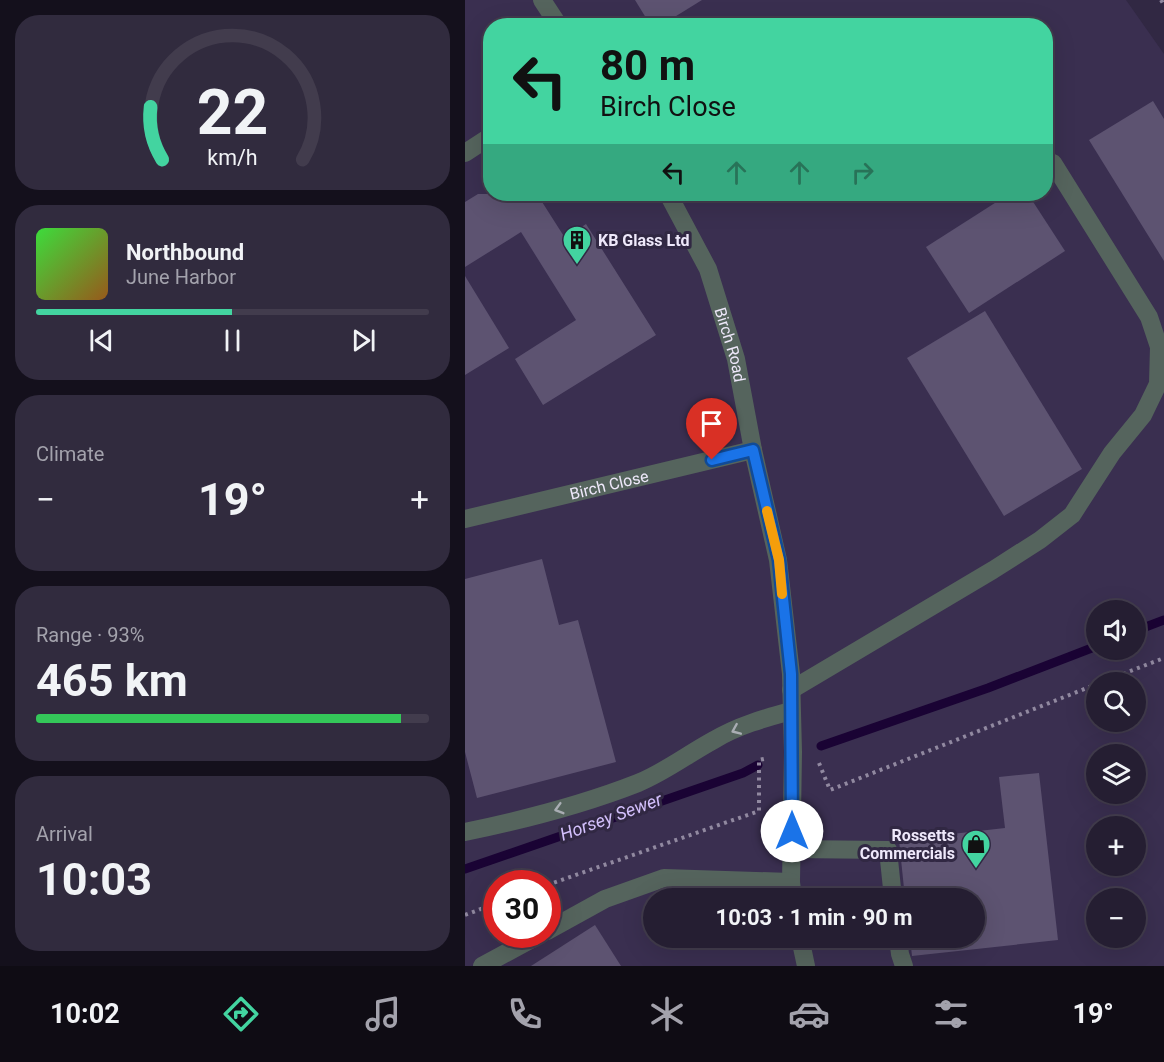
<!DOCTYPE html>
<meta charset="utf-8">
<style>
:root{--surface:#251e32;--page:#312b3e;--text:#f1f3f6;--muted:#a3a2ac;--line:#423c4d;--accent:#43d4a0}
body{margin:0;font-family:Roboto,sans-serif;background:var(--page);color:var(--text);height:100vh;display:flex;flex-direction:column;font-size:22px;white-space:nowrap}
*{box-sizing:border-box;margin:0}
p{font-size:20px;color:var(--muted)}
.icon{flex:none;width:33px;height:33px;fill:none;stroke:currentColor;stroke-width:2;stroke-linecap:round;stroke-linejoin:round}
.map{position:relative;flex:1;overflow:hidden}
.sheet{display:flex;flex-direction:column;gap:15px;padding:15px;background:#14101c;width:465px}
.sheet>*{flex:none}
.banner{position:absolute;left:18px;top:18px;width:570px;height:183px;border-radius:24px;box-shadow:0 6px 24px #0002,0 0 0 2px var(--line);background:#43d4a0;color:#111;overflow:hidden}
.fabs{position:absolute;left:621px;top:600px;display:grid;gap:12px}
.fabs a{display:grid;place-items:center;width:60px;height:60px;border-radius:50%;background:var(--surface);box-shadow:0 6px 24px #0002,0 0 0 2px var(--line);font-size:30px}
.speed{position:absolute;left:18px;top:870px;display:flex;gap:12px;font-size:30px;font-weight:700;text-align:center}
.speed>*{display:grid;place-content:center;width:78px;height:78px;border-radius:50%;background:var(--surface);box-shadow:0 6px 24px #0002,0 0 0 2px var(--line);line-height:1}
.speed .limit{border:9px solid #d22;background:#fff;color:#111}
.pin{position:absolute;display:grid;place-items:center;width:51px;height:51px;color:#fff;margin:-62px -26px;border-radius:50% 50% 50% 0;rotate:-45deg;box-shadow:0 0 6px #0007}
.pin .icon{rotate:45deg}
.me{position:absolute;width:66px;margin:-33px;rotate:0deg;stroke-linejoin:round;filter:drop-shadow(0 0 4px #0008)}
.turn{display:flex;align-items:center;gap:21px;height:126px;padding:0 18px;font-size:27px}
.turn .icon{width:78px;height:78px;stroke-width:2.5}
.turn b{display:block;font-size:42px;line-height:51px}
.lanes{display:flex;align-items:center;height:57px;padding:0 18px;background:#0003;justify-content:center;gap:30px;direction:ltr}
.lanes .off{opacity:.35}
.big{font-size:45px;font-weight:700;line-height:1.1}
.sheet .widget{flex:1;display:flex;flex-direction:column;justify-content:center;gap:9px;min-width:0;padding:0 21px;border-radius:24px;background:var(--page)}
.sheet .dial{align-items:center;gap:0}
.dial svg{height:156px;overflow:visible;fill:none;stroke:var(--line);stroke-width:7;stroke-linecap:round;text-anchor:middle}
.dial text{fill:var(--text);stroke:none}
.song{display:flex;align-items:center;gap:18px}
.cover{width:72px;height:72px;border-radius:9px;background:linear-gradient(135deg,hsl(120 70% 55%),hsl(30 70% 35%))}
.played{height:6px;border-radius:3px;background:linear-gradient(90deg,var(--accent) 50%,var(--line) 50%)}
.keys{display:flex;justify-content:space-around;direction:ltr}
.heat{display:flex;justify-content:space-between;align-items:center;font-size:33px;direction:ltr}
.charge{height:9px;border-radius:4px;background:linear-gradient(90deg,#34c759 93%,var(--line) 0)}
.trip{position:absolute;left:178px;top:888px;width:342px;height:60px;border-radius:30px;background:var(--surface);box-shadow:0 6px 24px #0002,0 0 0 2px var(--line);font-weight:700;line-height:60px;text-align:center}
.tab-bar{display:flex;height:96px;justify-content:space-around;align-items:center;background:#0f0c14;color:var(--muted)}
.tab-bar .icon{width:42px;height:42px}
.tab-bar .active{color:var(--accent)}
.tab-bar b{font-size:27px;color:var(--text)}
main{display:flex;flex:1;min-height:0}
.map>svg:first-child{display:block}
.built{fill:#3a2f50;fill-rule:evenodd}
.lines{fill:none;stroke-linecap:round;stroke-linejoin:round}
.stream{stroke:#1a0334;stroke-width:9}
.building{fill:#5d5371}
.path{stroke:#9189a0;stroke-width:4;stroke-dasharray:3 4.5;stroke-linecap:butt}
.minor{stroke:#55645d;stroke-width:18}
.oneway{stroke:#a9adb3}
.route-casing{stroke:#114b97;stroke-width:15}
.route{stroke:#1a73e8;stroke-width:10}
.slow{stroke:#f59e0b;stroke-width:10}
.labels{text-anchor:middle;stroke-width:6;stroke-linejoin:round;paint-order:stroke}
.poi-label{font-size:16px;font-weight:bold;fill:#eee8fa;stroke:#312843;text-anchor:start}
.street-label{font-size:16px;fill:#eee8fa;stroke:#312843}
.water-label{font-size:18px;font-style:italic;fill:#d3c0fc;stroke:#312843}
</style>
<main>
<section class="sheet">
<div class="widget dial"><svg viewBox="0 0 100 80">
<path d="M14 69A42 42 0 1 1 86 69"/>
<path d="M14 69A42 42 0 0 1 8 42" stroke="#43d4a0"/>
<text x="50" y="56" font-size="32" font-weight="700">22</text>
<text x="50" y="72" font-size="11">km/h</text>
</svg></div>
<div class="widget">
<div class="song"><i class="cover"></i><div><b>Northbound</b><p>June Harbor</p></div></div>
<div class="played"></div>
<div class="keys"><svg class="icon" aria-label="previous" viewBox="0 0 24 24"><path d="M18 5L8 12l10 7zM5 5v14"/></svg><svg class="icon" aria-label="pause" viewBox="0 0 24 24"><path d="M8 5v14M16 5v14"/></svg><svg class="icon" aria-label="next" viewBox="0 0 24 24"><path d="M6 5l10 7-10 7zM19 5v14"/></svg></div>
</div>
<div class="widget"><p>Climate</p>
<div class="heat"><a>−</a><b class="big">19°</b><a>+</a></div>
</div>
<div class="widget"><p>Range · 93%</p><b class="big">465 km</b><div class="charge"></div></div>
<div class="widget"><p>Arrival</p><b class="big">10:03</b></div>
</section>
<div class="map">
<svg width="699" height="966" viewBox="0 0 699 966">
<rect width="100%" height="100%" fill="#312843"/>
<path class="built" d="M0,0H661L699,54V966H0ZM26,26H580V194H26ZM632,610H670V650H632ZM632,682H670V722H632ZM632,754H670V794H632ZM632,826H670V866H632ZM32,884H82V934H32ZM189,898H510V938H189ZM632,898H670V938H632Z"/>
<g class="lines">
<g class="stream">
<polyline points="670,631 699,620"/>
<polyline points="356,746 523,688 632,646"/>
<polyline points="0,869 278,773 293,765"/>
</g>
</g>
<g class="building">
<polygon points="170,0 237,0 195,26 186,26"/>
<polygon points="688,101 699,119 699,261 624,140"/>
<polygon points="13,194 72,194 100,238 121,224 191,335 78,405 50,359 111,320 56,232 0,267 0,202"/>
<polygon points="544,194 563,194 600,251 504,313 461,247"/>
<polygon points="0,276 44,348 0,375"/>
<polygon points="520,311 617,469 539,516 442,358"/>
<polygon points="77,559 94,625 113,620 151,762 12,798 0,752 0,579"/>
<polygon points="574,773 593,940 447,956 445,938 510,938 510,898 440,898 434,840 540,828 534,777"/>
<polygon points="130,925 156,966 66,966"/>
</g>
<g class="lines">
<g class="path">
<polyline points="696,0 699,5"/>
<polyline points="637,682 699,658"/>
<polyline points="354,763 365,790 632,684"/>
<polyline points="82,885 294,811 294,760 303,758"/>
<polyline points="0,915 32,903"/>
</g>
<g class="minor">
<polyline points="77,0 94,26"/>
<polyline points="0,153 26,136"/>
<path id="s1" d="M203,194L243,269L271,359L288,450L313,560L326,674L328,752L326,882L328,898"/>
<path id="s2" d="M0,519L288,450"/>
<polyline points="326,690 528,570 575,540 607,515 647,453 678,415 693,384 694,347 684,317 588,163"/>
<path d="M0,832C58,820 117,805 173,783C200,772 223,754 249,740C272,726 300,718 326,711"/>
<polyline points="327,849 423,850 428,898"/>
<polyline points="82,931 140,899 199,878 326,882"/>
<polyline points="335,938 341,966"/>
<polyline points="433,938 435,954 439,966"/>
<polyline points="17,966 76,934"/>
</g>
</g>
<defs><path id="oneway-chevron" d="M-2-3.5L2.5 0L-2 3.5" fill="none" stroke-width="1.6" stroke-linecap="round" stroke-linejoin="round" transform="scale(1.5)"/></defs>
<g class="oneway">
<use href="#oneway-chevron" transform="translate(271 730) rotate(157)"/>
<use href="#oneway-chevron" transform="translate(94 809) rotate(164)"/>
</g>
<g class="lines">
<g class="route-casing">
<polyline id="route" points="247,460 288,450 314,560 326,674 327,831"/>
</g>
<use href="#route" class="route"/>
<polyline class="slow" points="302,511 314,560 317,594"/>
</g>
<defs>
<g id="building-pin" transform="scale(1.5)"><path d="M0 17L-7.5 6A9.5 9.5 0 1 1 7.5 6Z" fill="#43d4a0" stroke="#312843"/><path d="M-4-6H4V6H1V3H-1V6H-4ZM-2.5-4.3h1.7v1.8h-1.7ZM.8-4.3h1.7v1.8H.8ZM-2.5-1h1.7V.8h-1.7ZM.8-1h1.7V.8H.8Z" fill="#111"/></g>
<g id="shop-pin" transform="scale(1.5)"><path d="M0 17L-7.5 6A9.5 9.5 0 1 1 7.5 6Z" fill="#43d4a0" stroke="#312843"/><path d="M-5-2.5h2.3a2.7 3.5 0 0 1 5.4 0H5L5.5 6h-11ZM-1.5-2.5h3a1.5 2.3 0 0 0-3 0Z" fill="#111"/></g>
</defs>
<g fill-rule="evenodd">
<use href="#building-pin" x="112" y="240"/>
<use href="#shop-pin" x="511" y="844"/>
</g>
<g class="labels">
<g class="poi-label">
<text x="133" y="246">KB Glass Ltd</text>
<text x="490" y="841" text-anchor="end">Rossetts<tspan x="490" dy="18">Commercials</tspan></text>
</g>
<g class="street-label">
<text dy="6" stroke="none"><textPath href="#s1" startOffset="164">Birch Road</textPath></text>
<text dy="6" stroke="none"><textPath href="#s2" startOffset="148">Birch Close</textPath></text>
</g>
<g class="water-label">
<text transform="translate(146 817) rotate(-20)" y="6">Horsey Sewer</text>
</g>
</g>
</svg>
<div class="fabs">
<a><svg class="icon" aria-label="sound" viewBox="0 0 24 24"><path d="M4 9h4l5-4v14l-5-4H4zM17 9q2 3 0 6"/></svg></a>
<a><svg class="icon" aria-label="search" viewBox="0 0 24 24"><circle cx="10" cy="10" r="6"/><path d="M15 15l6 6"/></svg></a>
<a><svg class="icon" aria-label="layers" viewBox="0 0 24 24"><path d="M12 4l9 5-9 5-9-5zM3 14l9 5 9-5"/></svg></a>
<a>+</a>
<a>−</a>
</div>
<div class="speed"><div class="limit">30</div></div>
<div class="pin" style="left:247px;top:460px;background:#d93025"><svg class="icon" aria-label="arrive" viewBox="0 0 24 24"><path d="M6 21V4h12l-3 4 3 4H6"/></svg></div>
<svg class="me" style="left:327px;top:831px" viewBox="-20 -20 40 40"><circle r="19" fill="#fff"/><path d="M0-13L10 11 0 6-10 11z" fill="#1a73e8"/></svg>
<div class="trip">10:03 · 1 min · 90 m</div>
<div class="banner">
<div class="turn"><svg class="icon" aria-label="left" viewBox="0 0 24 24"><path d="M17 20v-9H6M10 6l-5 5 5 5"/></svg><div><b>80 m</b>Birch Close</div></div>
<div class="lanes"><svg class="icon" aria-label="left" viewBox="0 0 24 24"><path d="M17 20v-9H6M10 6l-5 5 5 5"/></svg><svg class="icon off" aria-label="ahead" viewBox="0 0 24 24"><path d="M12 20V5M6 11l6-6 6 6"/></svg><svg class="icon off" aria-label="ahead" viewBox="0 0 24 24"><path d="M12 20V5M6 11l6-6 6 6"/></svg><svg class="icon off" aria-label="right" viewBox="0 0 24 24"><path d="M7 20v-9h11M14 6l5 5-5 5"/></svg></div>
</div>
</div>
</main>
<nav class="tab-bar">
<b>10:02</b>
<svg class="icon active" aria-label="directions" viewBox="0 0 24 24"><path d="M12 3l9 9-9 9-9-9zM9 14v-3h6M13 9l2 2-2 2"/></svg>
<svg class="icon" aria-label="music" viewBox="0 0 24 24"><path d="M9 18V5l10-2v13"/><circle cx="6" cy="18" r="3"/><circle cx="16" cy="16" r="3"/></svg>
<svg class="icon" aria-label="phone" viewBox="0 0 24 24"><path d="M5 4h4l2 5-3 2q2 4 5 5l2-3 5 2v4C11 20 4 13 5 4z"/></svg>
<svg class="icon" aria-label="climate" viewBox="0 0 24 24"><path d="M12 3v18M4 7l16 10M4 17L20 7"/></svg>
<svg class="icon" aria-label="car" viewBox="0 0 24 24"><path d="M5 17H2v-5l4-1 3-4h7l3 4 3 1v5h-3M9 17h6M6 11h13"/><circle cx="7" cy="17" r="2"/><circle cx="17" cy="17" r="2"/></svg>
<svg class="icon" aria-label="filters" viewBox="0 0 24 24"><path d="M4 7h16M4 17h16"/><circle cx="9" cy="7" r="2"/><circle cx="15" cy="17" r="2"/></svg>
<b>19°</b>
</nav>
